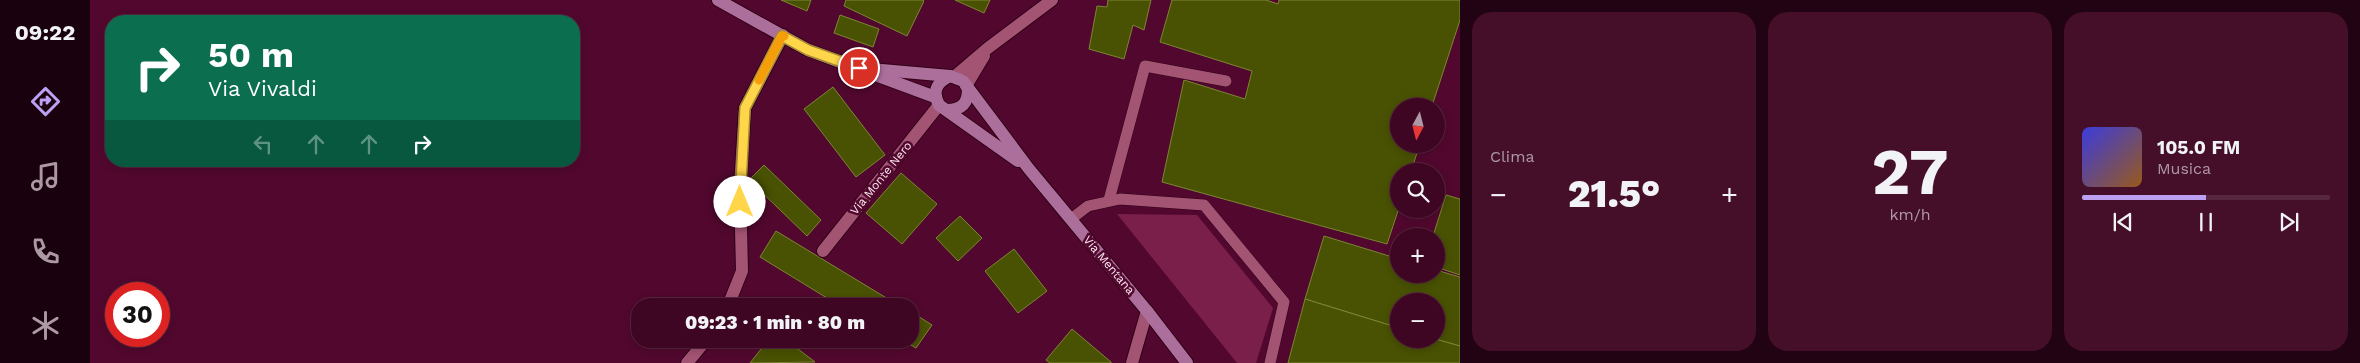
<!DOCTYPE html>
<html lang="it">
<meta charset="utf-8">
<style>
:root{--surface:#3e0622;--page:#450f2a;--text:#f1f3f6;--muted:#ad99a5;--line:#572740;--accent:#bca0f2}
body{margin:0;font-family:"Work Sans",sans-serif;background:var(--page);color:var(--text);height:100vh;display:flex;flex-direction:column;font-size:19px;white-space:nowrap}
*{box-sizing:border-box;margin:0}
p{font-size:16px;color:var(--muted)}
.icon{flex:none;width:28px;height:28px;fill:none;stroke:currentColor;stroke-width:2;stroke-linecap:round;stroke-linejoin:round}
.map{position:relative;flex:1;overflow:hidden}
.panel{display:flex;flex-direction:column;gap:12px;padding:12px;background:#220313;width:900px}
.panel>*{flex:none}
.top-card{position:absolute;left:15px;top:15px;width:475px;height:152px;border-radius:20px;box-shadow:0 2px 8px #0003,0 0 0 1px var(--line);background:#0b6e4f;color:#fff;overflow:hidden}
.needle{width:32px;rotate:187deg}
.buttons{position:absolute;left:1300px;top:98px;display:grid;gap:10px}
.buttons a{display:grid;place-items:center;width:55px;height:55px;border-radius:50%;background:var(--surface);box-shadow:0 2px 8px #0003,0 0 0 1px var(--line);font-size:25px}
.speed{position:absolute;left:15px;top:282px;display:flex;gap:10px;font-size:25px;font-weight:700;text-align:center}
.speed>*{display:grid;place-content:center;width:65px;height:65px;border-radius:50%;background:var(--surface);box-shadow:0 2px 8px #0003,0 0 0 1px var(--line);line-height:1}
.speed .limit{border:8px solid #d22;background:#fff;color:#111}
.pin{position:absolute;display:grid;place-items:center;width:42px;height:42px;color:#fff;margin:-21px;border:2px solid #fff;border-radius:50%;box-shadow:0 1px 5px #0007}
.me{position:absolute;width:55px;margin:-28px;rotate:0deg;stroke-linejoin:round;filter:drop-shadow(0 0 4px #0008)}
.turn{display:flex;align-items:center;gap:18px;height:105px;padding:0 20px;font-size:22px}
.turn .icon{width:65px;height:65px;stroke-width:2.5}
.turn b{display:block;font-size:35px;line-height:42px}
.lanes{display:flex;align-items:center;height:48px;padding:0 20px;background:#0003;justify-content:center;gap:25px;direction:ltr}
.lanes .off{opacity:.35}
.big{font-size:38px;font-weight:800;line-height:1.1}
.panel .widget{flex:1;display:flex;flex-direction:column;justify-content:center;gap:8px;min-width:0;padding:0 18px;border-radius:20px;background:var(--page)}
.panel .dial{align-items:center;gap:0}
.dial b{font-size:65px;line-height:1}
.song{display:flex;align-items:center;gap:15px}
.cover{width:60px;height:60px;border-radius:8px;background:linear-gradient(135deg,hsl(240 70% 55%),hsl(30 70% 35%))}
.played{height:5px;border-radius:2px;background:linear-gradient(90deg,var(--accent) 50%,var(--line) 50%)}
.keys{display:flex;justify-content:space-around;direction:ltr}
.heat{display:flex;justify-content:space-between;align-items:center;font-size:28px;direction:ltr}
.panel .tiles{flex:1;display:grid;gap:12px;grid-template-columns:repeat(3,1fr)}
.trip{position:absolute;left:541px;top:298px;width:288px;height:50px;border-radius:20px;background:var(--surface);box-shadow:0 2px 8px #0003,0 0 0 1px var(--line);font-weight:800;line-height:50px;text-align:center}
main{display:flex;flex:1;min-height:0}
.tab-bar{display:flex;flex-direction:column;width:90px;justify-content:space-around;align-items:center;background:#19020e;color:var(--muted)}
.tab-bar .icon{width:35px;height:35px}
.tab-bar .selected{color:var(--accent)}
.tab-bar b{font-size:22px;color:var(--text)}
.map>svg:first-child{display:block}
.green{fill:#791f49}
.building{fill:#495102;stroke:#7c8732}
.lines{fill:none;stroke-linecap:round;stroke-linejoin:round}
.lane-casing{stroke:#2f0016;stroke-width:12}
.street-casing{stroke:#2f0016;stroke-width:14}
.secondary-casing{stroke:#2f0016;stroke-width:14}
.lane{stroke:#a35473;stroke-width:11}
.street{stroke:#a35473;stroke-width:12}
.secondary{stroke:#ac6f9b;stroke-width:12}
.route-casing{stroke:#a68a30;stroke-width:12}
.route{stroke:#ffd54a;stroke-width:9}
.slow{stroke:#f59e0b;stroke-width:9}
.labels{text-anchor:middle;stroke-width:5;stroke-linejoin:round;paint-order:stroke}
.street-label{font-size:12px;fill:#fce9ef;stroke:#52082e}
</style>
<main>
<nav class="tab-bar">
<b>09:22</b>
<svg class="icon selected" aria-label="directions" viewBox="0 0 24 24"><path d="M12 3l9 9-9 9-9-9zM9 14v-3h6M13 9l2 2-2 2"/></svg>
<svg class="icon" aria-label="music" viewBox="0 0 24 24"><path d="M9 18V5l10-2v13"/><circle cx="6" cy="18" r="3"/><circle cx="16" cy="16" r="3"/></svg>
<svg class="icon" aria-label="phone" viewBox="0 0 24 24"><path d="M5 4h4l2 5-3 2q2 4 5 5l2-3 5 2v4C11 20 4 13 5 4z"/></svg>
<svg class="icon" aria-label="climate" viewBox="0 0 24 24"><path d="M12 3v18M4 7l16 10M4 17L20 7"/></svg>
</nav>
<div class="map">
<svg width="1370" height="363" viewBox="0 0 1370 363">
<rect width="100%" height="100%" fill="#52082e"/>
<polygon class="green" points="1027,214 1107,215 1183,308 1166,363 1147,363"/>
<g class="building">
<polygon points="691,0 721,0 717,11"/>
<polygon points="756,0 833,0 834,1 817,36 754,6"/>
<polygon points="865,0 900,0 894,13"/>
<polygon points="1018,0 1061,0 1054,30 1043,25 1034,59 999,49 1007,6 1017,7"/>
<polygon points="1082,0 1176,0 1188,4 1189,0 1370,0 1370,20 1342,106 1309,106 1309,144 1330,144 1321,171 1309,171 1309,208 1297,244 1072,182 1094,80 1155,99 1162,71 1070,42"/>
<polygon points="750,15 789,29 783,47 744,33"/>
<polygon points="743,87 795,155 766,177 714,109"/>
<polygon points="674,165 731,220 717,236 659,180"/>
<polygon points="811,173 847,204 812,244 776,213"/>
<polygon points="1356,195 1370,199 1370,275 1346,267 1346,236 1343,236"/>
<polygon points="870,216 892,238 868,261 846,238"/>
<polygon points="686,231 808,305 807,306 750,306 670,257"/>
<polygon points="1234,236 1309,259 1309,274 1346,274 1346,270 1370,277 1370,346 1345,339 1346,301 1309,301 1309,328 1215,299"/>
<polygon points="924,249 957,291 928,313 895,271"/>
<polygon points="1215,299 1309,328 1309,339 1345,339 1370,346 1370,363 1198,363"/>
<polygon points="820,311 842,325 826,348 811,339 820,339"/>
<polygon points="982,329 1021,362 1021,363 960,363 956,360"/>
<polygon points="679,339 695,339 725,362 660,363"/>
</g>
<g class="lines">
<g class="lane-casing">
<g id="lane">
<polyline points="1019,200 1055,66 1136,81"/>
<polyline points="981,219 998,206 1030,199 1114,205 1194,302 1180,363"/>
</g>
</g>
<g class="street-casing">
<g id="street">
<polyline points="864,77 898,48 962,0"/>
<polyline points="876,86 894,56"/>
<polyline points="733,251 849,105"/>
<polyline points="638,306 652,271 650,185 655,108 693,35"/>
<polyline points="597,363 617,339"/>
<polyline points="1042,363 1057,311"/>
</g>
</g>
<g class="secondary-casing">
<g id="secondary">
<polyline points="628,0 718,50 845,97"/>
<polyline points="769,68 860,76 873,81 939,169 1057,311 1097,363"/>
<path d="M860,76C846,83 842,91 849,105L928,161"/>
<path d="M857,110C872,110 878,103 878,89"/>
</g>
</g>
<use href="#lane" class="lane"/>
<use href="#street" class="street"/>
<use href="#secondary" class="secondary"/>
</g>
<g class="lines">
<g class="route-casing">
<polyline id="route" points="650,202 655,108 692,36 718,50 769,68"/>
</g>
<use href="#route" class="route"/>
<polyline class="slow" points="669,80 692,36 694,36"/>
</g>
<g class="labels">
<g class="street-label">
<text transform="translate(791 178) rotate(-51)" y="4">Via Monte Nero</text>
<text transform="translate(1019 265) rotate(50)" y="4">Via Mentana</text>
</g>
</g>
</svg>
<div class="buttons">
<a><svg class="needle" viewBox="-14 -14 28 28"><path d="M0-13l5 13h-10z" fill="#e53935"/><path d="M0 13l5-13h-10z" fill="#ad99a5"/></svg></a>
<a><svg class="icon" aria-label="search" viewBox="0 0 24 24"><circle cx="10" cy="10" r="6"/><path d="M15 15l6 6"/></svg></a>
<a>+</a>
<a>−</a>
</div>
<div class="speed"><div class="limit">30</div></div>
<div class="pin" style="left:769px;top:68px;background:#d93025"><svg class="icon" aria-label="arrive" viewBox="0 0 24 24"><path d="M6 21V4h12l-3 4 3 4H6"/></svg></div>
<svg class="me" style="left:650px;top:202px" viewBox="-20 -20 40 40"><circle r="19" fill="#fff"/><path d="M0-13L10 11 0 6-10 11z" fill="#ffd54a"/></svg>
<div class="trip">09:23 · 1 min · 80 m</div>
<div class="top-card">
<div class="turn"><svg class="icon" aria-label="right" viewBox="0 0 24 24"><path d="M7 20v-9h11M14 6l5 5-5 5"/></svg><div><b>50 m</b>Via Vivaldi</div></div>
<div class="lanes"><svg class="icon off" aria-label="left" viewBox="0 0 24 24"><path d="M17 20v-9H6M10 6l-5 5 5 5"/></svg><svg class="icon off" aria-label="ahead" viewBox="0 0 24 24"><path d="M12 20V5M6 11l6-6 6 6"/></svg><svg class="icon off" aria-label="ahead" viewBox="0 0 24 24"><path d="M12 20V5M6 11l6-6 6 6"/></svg><svg class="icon" aria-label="right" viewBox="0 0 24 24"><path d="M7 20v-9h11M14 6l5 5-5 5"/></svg></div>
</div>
</div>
<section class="panel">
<div class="tiles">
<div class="widget"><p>Clima</p>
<div class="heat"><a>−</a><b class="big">21.5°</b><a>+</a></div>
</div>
<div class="widget dial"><b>27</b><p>km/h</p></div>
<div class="widget">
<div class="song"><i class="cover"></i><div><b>105.0 FM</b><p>Musica</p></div></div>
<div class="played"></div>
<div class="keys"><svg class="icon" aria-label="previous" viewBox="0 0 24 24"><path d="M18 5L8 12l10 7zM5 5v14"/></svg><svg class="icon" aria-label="pause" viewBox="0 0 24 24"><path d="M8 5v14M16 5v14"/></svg><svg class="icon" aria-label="next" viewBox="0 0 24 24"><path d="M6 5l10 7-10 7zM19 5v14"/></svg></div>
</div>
</div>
</section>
</main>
